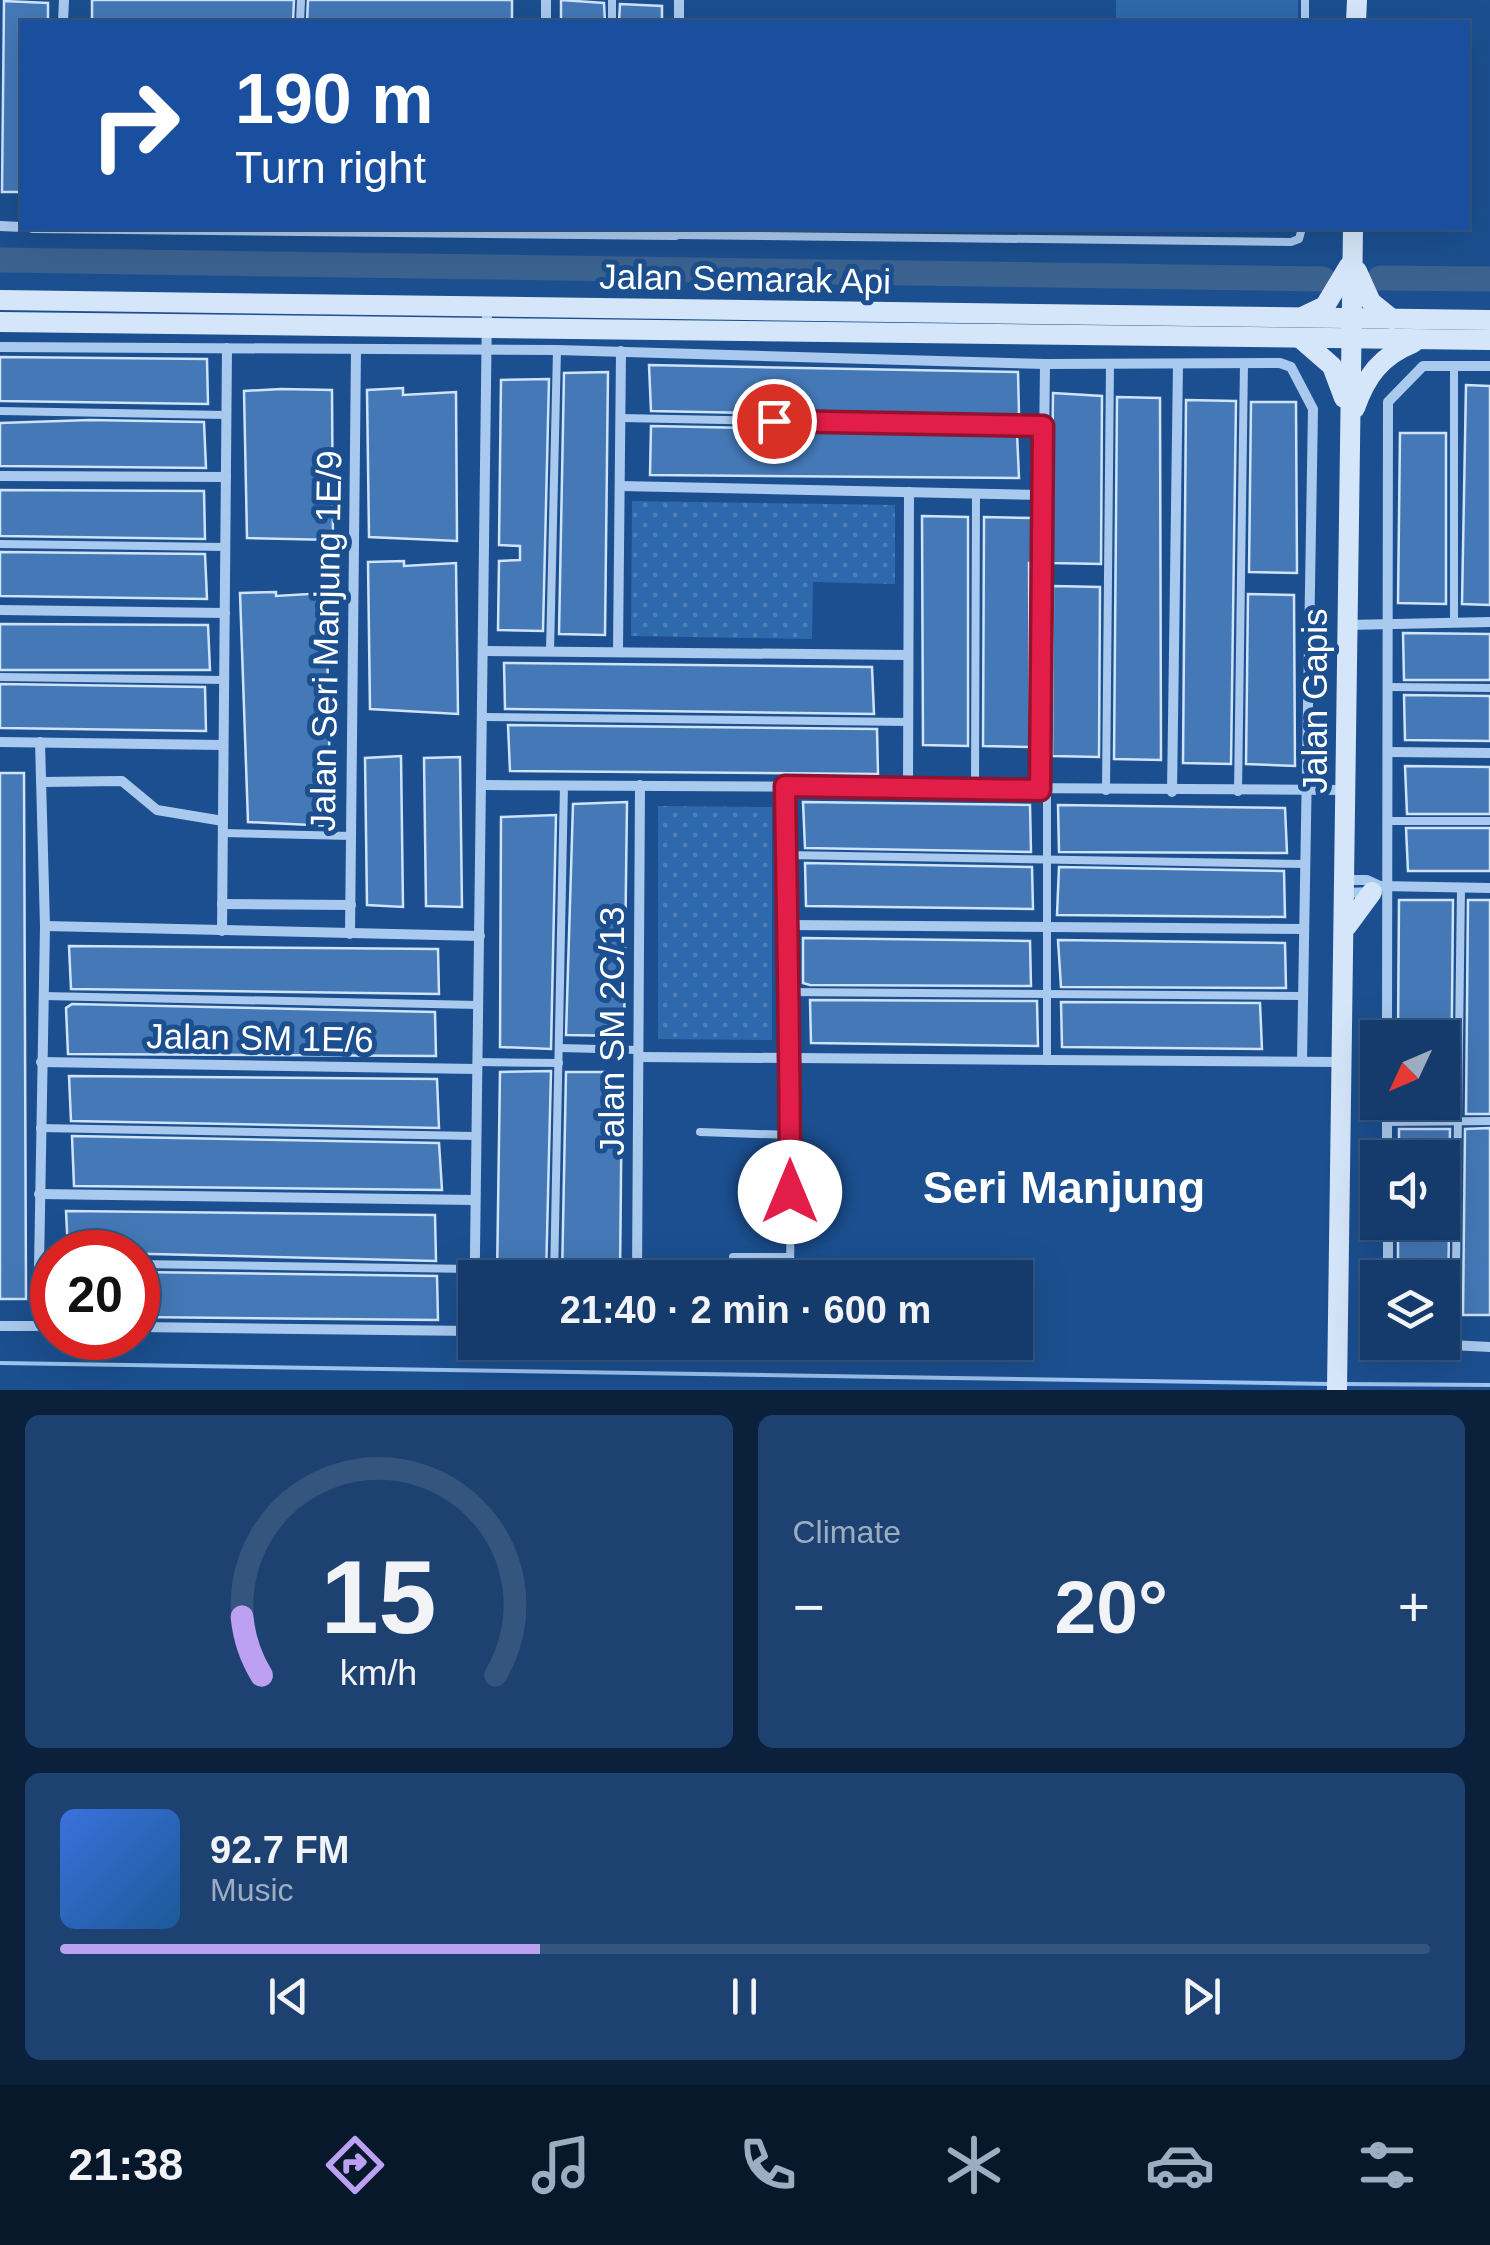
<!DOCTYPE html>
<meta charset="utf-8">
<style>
:root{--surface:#143b6b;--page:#1d4271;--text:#f1f3f6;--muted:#9dadc1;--line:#33557e;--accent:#bca0f2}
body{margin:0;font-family:Helvetica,sans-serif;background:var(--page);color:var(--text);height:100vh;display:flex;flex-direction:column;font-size:38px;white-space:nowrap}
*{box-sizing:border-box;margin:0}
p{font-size:32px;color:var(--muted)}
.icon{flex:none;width:55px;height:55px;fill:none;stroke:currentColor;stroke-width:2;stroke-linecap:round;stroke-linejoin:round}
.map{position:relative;height:1390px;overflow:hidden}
.panel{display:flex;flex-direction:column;gap:25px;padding:25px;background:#0b203b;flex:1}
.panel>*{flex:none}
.guide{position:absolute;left:20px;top:20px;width:1450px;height:210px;border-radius:0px;box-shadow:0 10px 40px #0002,0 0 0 2px var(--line);background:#1a4fa0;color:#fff;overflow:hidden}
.needle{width:65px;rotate:226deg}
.tools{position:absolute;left:1360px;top:1020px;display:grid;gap:20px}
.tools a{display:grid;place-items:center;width:100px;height:100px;border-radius:0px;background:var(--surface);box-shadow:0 10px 40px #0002,0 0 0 2px var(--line);font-size:50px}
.speed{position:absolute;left:30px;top:1230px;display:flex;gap:20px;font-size:50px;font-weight:700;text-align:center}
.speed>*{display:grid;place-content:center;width:130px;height:130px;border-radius:50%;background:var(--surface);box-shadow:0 10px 40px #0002,0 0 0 2px var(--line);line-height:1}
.speed .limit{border:15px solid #d22;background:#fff;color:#111}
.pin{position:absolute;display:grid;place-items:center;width:85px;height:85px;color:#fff;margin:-42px;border:5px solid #fff;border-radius:50%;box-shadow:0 2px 10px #0007}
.me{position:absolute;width:110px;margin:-55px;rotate:0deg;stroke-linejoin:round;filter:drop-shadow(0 0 8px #0008)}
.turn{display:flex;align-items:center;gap:35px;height:210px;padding:0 50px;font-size:45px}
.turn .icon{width:130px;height:130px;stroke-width:2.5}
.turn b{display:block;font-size:70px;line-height:85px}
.big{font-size:75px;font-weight:600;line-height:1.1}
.panel .widget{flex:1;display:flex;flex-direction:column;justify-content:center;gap:15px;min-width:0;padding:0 35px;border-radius:15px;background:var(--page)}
.panel .dial{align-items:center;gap:0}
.dial svg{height:260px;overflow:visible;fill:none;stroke:var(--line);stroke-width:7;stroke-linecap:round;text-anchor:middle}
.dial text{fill:var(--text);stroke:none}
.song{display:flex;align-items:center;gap:30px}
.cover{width:120px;height:120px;border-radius:15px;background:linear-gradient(135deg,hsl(220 70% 55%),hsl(210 70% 35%))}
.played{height:10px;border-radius:5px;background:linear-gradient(90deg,var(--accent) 35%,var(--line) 35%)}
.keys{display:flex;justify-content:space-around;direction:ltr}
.heat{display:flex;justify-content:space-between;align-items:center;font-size:55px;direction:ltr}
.panel .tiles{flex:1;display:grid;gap:25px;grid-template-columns:1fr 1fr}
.widget:last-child{grid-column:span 2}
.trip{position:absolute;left:458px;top:1260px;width:575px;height:100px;border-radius:0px;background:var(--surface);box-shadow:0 10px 40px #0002,0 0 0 2px var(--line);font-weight:600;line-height:100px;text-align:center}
.tab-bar{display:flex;height:160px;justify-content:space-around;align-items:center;background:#08182b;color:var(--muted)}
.tab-bar .icon{width:70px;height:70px}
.tab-bar .current{color:var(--accent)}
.tab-bar b{font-size:45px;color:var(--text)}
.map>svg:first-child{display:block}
.grass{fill:url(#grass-dots)}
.pitch{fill:#2e69ad}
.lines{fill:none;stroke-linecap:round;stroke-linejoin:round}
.stream{stroke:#9cc4f0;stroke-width:4}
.river{stroke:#3c6290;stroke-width:25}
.building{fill:#4478b7;stroke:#cfe3fa;stroke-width:2.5}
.lane{stroke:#a9c9ee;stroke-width:8}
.street{stroke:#a9c9ee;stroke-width:10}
.secondary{stroke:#d6e6fa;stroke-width:20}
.route-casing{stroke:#92132f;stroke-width:25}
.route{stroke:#e11d48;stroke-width:18}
.labels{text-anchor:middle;stroke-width:10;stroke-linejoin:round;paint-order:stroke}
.street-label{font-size:35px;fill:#fff;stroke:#1b4f8f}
.district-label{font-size:45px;font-weight:bold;fill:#fff;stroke:#1b4f8f}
</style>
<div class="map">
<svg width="1490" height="1390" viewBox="0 0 1490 1390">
<defs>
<pattern id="grass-dots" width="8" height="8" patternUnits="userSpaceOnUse" patternTransform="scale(2.5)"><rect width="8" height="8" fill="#2e69ad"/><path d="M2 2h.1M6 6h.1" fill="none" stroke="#4d80b9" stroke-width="1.8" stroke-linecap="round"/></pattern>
</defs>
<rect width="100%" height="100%" fill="#1b4f8f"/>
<g class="grass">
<polygon points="632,501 895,505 895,584 813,582 812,639 631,636"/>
<polygon points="658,806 772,807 772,1040 658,1039"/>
</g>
<rect class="pitch" x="1116" y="0" width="182" height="22"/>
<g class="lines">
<g class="stream">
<polyline points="0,1363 1330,1384"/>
<polyline points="1345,1384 1490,1385"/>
</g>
<g class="river">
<polyline points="0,260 1323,279"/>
<polyline points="1380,278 1490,279"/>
</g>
</g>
<g class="building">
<polygon points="92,0 294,0 293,22 92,22"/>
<polygon points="308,0 512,0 512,22 307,22"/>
<polygon points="561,0 604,3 605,22 561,22"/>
<polygon points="4,1 48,3 48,22 22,22 22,192 2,192"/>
<polygon points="620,4 662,6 662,22 619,22"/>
<polygon points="0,357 207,359 208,404 0,401"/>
<polygon points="649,365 1018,372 1019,414 1017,418 651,411"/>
<polygon points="608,372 605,635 559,634 564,373"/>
<polygon points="549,379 543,631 498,630 499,561 520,560 520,546 499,545 501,380"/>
<polygon points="1466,385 1490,386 1490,605 1462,604"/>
<polygon points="403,388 403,395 456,392 457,541 369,537 367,390"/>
<polygon points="281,389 332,390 333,540 247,538 244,391"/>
<polygon points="1053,393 1102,396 1101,564 1051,563"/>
<polygon points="1117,397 1160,398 1161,760 1114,759"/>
<polygon points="1186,400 1236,401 1231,764 1183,763"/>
<polygon points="1251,402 1296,402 1297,573 1249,572"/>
<polygon points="90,420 204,422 206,468 0,466 0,423"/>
<polygon points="651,426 1017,433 1019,478 650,475"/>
<polygon points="1400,433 1446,433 1446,604 1398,603"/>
<polygon points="0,490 204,491 205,539 0,536"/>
<polygon points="922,516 968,517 968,746 923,745"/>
<polygon points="984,517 1034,518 1034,563 1029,563 1030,747 983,746"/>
<polygon points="0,552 205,554 207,599 0,596"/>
<polygon points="404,561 404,566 456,563 458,714 370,709 368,562"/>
<polygon points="1053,586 1100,587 1099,757 1052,756"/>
<polygon points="276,592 276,596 326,593 331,826 248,822 240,593"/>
<polygon points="1248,594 1294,595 1295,766 1246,764"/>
<polygon points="0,624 208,625 210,670 0,670"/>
<polygon points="1403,633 1490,634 1490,680 1404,680"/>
<polygon points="504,663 872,667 874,714 505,709"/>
<polygon points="0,684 205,687 206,731 0,728"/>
<polygon points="1404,695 1490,696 1490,741 1405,740"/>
<polygon points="508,725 877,729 878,774 510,771"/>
<polygon points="401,756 403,907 367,905 365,758"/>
<polygon points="460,757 462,907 426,906 424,758"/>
<polygon points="1405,766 1490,767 1490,814 1407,814"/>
<polygon points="0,773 24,773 26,1299 0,1299"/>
<polygon points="627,802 624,1036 566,1035 573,804"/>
<polygon points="803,802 1030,805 1031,852 805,848"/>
<polygon points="1058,805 1285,808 1287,853 1059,852"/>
<polygon points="556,815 551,1049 500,1047 501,817"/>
<polygon points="1406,828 1490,828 1490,871 1408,871"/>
<polygon points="805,863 1032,867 1033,909 806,906"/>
<polygon points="1059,867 1284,871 1285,917 1057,915"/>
<polygon points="1399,900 1453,900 1451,1114 1399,1114 1399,1102 1442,1102 1442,1038 1398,1038"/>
<polygon points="1468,900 1490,900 1490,1114 1466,1114"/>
<polygon points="803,938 1030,941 1031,986 810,985 803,983"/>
<polygon points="1058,940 1285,943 1286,988 1061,987"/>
<polygon points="69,946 438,949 439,994 71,989"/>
<polygon points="810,1000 1037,1001 1038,1046 811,1043"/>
<polygon points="1061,1002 1260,1003 1262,1049 1062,1047"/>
<polygon points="72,1004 435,1012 436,1056 68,1054 66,1008"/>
<polygon points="551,1071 546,1278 497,1278 500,1072"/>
<polygon points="566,1072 622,1072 620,1278 562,1278"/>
<polygon points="69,1076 437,1079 439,1128 71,1121"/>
<polygon points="1490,1128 1490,1315 1463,1315 1465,1129"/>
<polygon points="1399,1129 1450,1129 1448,1314 1442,1314 1442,1278 1398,1278 1398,1222 1442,1222 1442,1158 1399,1158"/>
<polygon points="72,1136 439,1143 442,1190 74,1186"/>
<polygon points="66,1211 435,1215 436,1261 68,1252"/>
<polygon points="138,1272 437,1276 438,1320 138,1317"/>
</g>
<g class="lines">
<g class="lane">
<polyline points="1305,0 1305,22"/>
<polyline points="300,22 301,0"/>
<polyline points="612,22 612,0"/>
<polyline points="676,235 1291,242 1299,239 1302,228"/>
<polyline points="0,411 226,415"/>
<polyline points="620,418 1043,426"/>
<polyline points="0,544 225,547"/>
<polyline points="1454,622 1454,365"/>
<polyline points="550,651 557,350"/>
<polyline points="0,677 224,680"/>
<polyline points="1389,687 1490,688"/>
<polyline points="485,717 908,722"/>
<polyline points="975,789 976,493"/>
<polyline points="1047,790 1047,1060"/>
<polyline points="1106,791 1110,364"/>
<polyline points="1238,792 1244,363"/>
<polyline points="1387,821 1490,821"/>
<polyline points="222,833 351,836"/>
<polyline points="786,855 1303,864"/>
<polyline points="787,992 1302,996"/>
<polyline points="43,996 478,1005"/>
<polyline points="559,1048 639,1050"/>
<polyline points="477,1062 559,1063"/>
<polyline points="1387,1122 1490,1121"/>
<polyline points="40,1128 475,1136"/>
<polyline points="700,1132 790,1135"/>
<polyline points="733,1257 789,1257"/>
<polyline points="138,1264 474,1269"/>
<polyline points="554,1278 564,785"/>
<polyline points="790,1278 792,1060"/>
<polyline points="1455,1346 1461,887"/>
</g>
<g class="street">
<polyline points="63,22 64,0"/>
<polyline points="546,22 546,0"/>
<polyline points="679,22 679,0"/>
<polyline points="0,226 22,227"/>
<polyline points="32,228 676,235 676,228"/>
<polyline points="0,347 557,350 1045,364 1280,363 1291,367 1313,409 1302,1061"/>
<polyline points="0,476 226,477"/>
<polyline points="620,486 1041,495"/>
<polyline points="0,610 225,613"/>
<polyline points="1347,625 1490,622"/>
<polyline points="486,651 907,655"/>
<polyline points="618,651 621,351"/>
<polyline points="0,742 223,745"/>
<polyline points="1389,752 1490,753"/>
<polyline points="41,782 122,781 157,810 223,821"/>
<polyline points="484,785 1346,790"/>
<polyline points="785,786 792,1060"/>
<polyline points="908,788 909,492"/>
<polyline points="1040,790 1045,364"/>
<polyline points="1172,792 1178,364"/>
<polyline points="1346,880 1367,880 1380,886"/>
<polyline points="1346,893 1372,892 1380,886 1490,888"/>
<polyline points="222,904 351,905"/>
<polyline points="787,925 1303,929"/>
<polyline points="45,926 480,936"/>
<polyline points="222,931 227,348"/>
<polyline points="350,934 356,349"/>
<polyline points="1387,1038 1388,402 1423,366 1490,366"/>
<polyline points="641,1057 1341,1062"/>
<polyline points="41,1062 477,1069"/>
<polyline points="1387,1102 1387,1158"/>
<polyline points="39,1194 473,1200"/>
<polyline points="1388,1222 1388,1278"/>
<polyline points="637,1278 640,785"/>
<polyline points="38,1325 45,926 40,742"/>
<polyline points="0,1326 52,1326"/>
<polyline points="138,1327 475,1331"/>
<polyline points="474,1331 487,308"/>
<polyline points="1391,1342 1490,1347"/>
</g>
<g class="secondary">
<polyline points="1356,22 1357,0"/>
<polyline points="1357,271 1371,302 1392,319"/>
<polyline points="0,300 1490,320"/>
<polyline points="1304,316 1325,306 1349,266"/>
<polyline points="0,322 1490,340"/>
<polyline points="1301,339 1332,366 1344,398"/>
<path d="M1355,408C1366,376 1381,356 1413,343"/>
<polyline points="1347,926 1372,892"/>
<polyline points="1337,1390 1353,228"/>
</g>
</g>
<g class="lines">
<g class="route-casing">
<path id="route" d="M774,421L1043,426L1040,790L785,786C787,922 790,1056 790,1192"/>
</g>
<use href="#route" class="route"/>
</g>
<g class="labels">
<g class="street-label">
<text transform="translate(745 279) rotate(1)" y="12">Jalan Semarak Api</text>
<text transform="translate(326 641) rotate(-89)" y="12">Jalan Seri Manjung 1E/9</text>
<text transform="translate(1315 701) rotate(-90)" y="12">Jalan Gapis</text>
<text transform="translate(612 1031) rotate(-90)" y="12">Jalan SM 2C/13</text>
<text transform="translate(260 1038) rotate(1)" y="12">Jalan SM 1E/6</text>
</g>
<g class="district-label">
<text x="1064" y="1203">Seri Manjung</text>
</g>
</g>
</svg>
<div class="tools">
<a><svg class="needle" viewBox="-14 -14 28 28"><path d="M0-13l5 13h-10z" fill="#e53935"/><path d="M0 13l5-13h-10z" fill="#9dadc1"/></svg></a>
<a><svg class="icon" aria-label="sound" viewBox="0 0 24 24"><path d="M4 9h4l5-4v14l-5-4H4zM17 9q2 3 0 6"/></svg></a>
<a><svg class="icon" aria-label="layers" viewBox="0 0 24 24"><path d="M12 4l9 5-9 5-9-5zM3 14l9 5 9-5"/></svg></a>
</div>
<div class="speed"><div class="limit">20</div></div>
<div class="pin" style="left:774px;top:421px;background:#d93025"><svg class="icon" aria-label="arrive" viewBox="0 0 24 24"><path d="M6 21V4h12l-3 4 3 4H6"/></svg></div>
<svg class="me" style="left:790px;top:1192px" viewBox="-20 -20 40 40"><circle r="19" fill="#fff"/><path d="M0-13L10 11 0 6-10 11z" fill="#e11d48"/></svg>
<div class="trip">21:40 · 2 min · 600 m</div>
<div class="guide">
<div class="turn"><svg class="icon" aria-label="right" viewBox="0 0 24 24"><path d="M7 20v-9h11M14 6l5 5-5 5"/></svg><div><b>190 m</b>Turn right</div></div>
</div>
</div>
<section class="panel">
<div class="tiles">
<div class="widget dial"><svg viewBox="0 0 100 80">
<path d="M14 69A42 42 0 1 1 86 69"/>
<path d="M14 69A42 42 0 0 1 8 51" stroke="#bca0f2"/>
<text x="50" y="56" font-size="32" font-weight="700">15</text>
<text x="50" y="72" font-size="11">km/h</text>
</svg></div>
<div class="widget"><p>Climate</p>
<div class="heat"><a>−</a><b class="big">20°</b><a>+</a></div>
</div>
<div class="widget">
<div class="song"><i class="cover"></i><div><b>92.7 FM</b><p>Music</p></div></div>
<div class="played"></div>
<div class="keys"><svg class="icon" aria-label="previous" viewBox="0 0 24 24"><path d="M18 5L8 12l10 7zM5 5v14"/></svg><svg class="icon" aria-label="pause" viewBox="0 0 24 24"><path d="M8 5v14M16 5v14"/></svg><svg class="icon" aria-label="next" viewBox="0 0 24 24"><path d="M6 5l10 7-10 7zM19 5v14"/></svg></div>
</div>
</div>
</section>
<nav class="tab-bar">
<b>21:38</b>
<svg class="icon current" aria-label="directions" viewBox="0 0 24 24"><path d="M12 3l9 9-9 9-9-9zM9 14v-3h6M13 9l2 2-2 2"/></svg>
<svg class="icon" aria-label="music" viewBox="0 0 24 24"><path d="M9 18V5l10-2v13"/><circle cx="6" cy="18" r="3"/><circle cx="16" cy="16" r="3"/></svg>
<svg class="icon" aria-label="phone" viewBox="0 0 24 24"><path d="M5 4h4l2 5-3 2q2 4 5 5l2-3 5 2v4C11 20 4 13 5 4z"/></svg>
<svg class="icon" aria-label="climate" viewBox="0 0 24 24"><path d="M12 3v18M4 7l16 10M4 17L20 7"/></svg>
<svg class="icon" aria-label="car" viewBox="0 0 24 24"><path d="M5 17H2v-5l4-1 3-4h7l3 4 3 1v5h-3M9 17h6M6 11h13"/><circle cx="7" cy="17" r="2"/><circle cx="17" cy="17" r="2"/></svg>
<svg class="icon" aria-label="filters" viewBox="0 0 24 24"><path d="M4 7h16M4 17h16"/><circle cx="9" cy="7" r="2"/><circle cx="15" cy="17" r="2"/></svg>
</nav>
